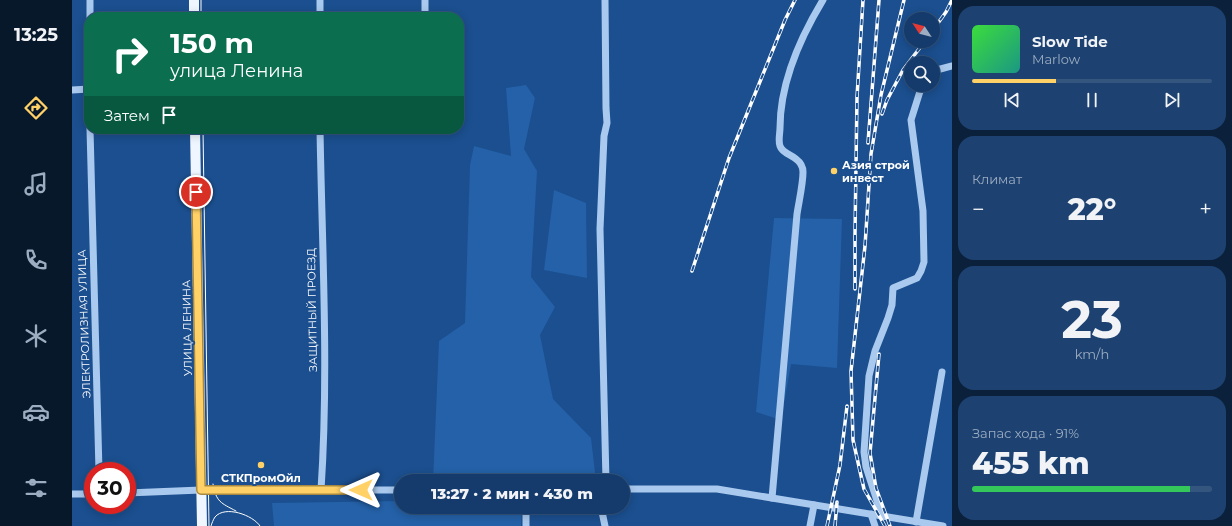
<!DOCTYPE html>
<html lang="ru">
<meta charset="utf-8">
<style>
:root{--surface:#143b6b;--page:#1d4271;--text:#f1f3f6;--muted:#9dadc1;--line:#33557e;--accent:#ffd166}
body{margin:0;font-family:Montserrat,sans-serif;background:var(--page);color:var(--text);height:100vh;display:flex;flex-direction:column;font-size:15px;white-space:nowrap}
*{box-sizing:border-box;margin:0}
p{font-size:13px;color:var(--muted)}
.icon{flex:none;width:22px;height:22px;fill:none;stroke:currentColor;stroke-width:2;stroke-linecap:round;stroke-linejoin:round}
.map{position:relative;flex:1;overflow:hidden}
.drawer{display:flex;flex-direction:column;gap:6px;padding:6px;background:#0b203b;width:280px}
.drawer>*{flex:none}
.banner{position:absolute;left:12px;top:12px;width:380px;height:122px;border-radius:16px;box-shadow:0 2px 10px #0003,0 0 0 1px var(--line);background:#0b6e4f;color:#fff;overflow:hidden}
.needle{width:26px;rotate:306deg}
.buttons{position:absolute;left:832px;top:12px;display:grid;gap:8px}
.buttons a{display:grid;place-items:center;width:36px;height:36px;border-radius:50%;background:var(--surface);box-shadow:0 2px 10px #0003,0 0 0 1px var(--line);font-size:20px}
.speed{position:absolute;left:12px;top:462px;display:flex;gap:8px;font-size:20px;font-weight:700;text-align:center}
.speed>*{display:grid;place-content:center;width:52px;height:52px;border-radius:50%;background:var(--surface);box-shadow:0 2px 10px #0003,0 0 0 1px var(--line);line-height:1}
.speed .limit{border:6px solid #d22;background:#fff;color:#111}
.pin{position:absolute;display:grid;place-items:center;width:34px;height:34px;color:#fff;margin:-17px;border:2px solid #fff;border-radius:50%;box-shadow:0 1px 4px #0007}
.me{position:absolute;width:44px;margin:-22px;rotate:270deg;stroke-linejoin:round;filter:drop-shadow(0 0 3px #0008)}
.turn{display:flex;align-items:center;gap:14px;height:84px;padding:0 20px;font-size:18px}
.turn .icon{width:52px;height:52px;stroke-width:2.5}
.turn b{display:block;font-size:28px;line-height:34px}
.then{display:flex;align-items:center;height:38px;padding:0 20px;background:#0003;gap:8px;font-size:15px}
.big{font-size:30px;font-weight:800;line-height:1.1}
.drawer .tile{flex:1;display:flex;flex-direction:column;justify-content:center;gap:6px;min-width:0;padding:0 14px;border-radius:16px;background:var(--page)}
.drawer .dial{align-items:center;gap:0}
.dial b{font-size:52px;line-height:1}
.song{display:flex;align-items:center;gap:12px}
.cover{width:48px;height:48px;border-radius:6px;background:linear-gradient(135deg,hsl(120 70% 55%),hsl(170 70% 35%))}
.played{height:4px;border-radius:2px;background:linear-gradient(90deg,var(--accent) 35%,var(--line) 35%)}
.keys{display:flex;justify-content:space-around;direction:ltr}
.heat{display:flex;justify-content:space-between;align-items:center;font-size:22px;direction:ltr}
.charge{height:6px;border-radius:3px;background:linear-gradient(90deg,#34c759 91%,var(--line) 0)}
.trip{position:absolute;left:322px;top:474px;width:236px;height:40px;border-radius:20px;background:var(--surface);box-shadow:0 2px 10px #0003,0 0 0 1px var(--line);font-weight:800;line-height:40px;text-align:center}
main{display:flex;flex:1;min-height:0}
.dock{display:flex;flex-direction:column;width:72px;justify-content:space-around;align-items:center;background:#08182b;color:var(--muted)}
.dock .icon{width:28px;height:28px}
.dock .on{color:var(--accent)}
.dock b{font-size:18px;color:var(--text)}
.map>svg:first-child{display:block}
.green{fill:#2461a8}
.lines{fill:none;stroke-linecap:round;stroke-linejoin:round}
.minor{stroke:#a9c9ee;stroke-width:7}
.major{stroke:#f0f6ff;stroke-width:10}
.tram{stroke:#fff;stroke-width:1}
.rail-casing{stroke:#fff;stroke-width:3.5}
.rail{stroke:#1b4f8f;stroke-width:2;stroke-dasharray:6;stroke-linecap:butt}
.route-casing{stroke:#a68842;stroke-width:10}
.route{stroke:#ffd166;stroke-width:7}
.poi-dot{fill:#ffd166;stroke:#1b4f8f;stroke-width:1.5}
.labels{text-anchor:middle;stroke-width:4;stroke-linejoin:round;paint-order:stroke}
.poi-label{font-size:11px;font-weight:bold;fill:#fff;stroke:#1b4f8f;text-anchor:start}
.street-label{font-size:11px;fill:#fff;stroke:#1b4f8f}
</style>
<main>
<nav class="dock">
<b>13:25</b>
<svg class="icon on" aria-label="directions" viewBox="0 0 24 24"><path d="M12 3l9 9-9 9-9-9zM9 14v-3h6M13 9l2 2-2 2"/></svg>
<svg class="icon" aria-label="music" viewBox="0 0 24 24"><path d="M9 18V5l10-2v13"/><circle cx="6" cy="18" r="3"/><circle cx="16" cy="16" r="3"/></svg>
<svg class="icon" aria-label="phone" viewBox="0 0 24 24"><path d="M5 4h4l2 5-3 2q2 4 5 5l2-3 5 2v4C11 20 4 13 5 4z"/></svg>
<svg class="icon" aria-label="climate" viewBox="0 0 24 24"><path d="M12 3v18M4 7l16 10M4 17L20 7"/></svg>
<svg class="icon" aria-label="car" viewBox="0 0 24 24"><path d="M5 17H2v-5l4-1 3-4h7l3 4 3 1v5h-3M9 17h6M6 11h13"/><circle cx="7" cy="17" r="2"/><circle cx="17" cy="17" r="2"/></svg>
<svg class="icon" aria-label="filters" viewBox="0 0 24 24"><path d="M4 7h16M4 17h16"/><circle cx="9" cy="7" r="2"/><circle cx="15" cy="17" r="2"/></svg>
</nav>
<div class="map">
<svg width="880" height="526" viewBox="0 0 880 526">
<rect width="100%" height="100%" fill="#1b4f8f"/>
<g class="green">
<polygon points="454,85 463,98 452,149 465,171 459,277 483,307 468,335 481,399 519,438 524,481 361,481 367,341 393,323 398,165 402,146 439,156 434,88"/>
<polygon points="482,190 514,203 515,278 472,270"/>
<polygon points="702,218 770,219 765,368 719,364 709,420 684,412"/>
<polygon points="329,501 329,507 450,507 449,526 202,526 200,503"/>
</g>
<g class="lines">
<g class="minor">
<polyline points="353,0 353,17"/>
<polyline points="533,0 534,108 535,123 532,136 528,229 534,481"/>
<polyline points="18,17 18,0"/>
<polyline points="248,17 248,0"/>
<polyline points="861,71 880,66"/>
<polyline points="0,90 17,89"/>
<polyline points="18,129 27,471"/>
<path d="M248,129C250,249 257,370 249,490"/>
<polyline points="551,489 645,489 871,526"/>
<polyline points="55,493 129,490 329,490"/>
<polyline points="0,494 21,494"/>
<path d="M700,498L725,214C727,201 731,184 731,172C731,167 728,162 724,159C720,155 710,153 708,146C706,141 708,133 708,128C708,82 728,38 751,0"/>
<polyline points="529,507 533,526"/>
<polyline points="799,514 803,526"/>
<polyline points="810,516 794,467 792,452 797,376 803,351 816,318 820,305 821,288 845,278 849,271 852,262 851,211 839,120 850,85"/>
<polyline points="844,522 870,372"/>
<polyline points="454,526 454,507"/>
<polyline points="738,526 742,505"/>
</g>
<g class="major">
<polyline points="122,0 122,17"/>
<polyline points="123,129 130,526"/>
</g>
<g class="tram">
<polyline points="129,0 129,17"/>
<polyline points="131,129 137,526"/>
<path d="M141,484C144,502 149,503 164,511"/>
<path d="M139,526C140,523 141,520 143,517C153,505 181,515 188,526"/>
</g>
<g class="rail-casing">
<g id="rail">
<polyline points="861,30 874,12 880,0"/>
<polyline points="810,114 815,100 831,70 853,41"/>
<polyline points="796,143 807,0"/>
<polyline points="620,271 657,158 713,20 723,0"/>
<polyline points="783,289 783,233 785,97 791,0"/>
<polyline points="807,354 798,453 804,488 818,526"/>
<polyline points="755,526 768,465 775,406"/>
<polyline points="763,526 765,502"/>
<polyline points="813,526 792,489 781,440 779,371 793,246 799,154 809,95 832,0"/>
</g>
</g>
<use href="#rail" class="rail"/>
</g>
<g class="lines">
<g class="route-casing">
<polyline id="route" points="124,192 129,490 289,490"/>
</g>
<use href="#route" class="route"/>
</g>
<g class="poi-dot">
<circle cx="762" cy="171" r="4"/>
<circle cx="189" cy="465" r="4"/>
</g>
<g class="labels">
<g class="poi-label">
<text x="770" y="169">Азия строй<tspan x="770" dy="13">инвест</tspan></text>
<text x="189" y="482" text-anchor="middle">СТКПромОйл</text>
</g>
<g class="street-label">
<text transform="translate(240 310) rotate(-91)" y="4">ЗАЩИТНЫЙ ПРОЕЗД</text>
<text transform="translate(12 324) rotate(-92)" y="4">ЭЛЕКТРОЛИЗНАЯ УЛИЦА</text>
<text transform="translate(115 328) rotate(-91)" y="4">УЛИЦА ЛЕНИНА</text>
</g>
</g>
</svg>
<div class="buttons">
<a><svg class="needle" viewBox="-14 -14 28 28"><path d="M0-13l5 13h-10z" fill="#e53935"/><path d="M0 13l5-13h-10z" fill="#9dadc1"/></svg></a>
<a><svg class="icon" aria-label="search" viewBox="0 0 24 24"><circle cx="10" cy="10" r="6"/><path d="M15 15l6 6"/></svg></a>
</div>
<div class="speed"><div class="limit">30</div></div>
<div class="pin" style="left:124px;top:192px;background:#d93025"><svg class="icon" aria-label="arrive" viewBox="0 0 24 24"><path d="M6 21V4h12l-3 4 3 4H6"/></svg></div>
<svg class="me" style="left:289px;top:490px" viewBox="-20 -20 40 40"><path d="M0-17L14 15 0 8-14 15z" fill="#ffd166" stroke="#fff" stroke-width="4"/></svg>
<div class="trip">13:27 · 2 мин · 430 m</div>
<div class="banner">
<div class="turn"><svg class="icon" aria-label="right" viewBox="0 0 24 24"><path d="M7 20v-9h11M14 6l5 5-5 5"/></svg><div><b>150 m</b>улица Ленина</div></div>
<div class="then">Затем<svg class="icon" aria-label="arrive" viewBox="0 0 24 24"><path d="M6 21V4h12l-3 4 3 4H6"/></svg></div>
</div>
</div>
<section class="drawer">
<div class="tile">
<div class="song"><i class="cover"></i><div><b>Slow Tide</b><p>Marlow</p></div></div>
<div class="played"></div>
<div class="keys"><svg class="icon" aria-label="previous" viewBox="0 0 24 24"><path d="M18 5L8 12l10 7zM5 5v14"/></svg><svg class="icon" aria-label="pause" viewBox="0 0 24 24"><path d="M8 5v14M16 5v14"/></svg><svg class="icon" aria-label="next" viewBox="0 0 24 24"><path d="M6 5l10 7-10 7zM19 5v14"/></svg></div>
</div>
<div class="tile"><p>Климат</p>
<div class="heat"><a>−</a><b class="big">22°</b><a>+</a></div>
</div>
<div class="tile dial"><b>23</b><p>km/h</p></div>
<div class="tile"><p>Запас хода · 91%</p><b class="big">455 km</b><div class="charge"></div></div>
</section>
</main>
